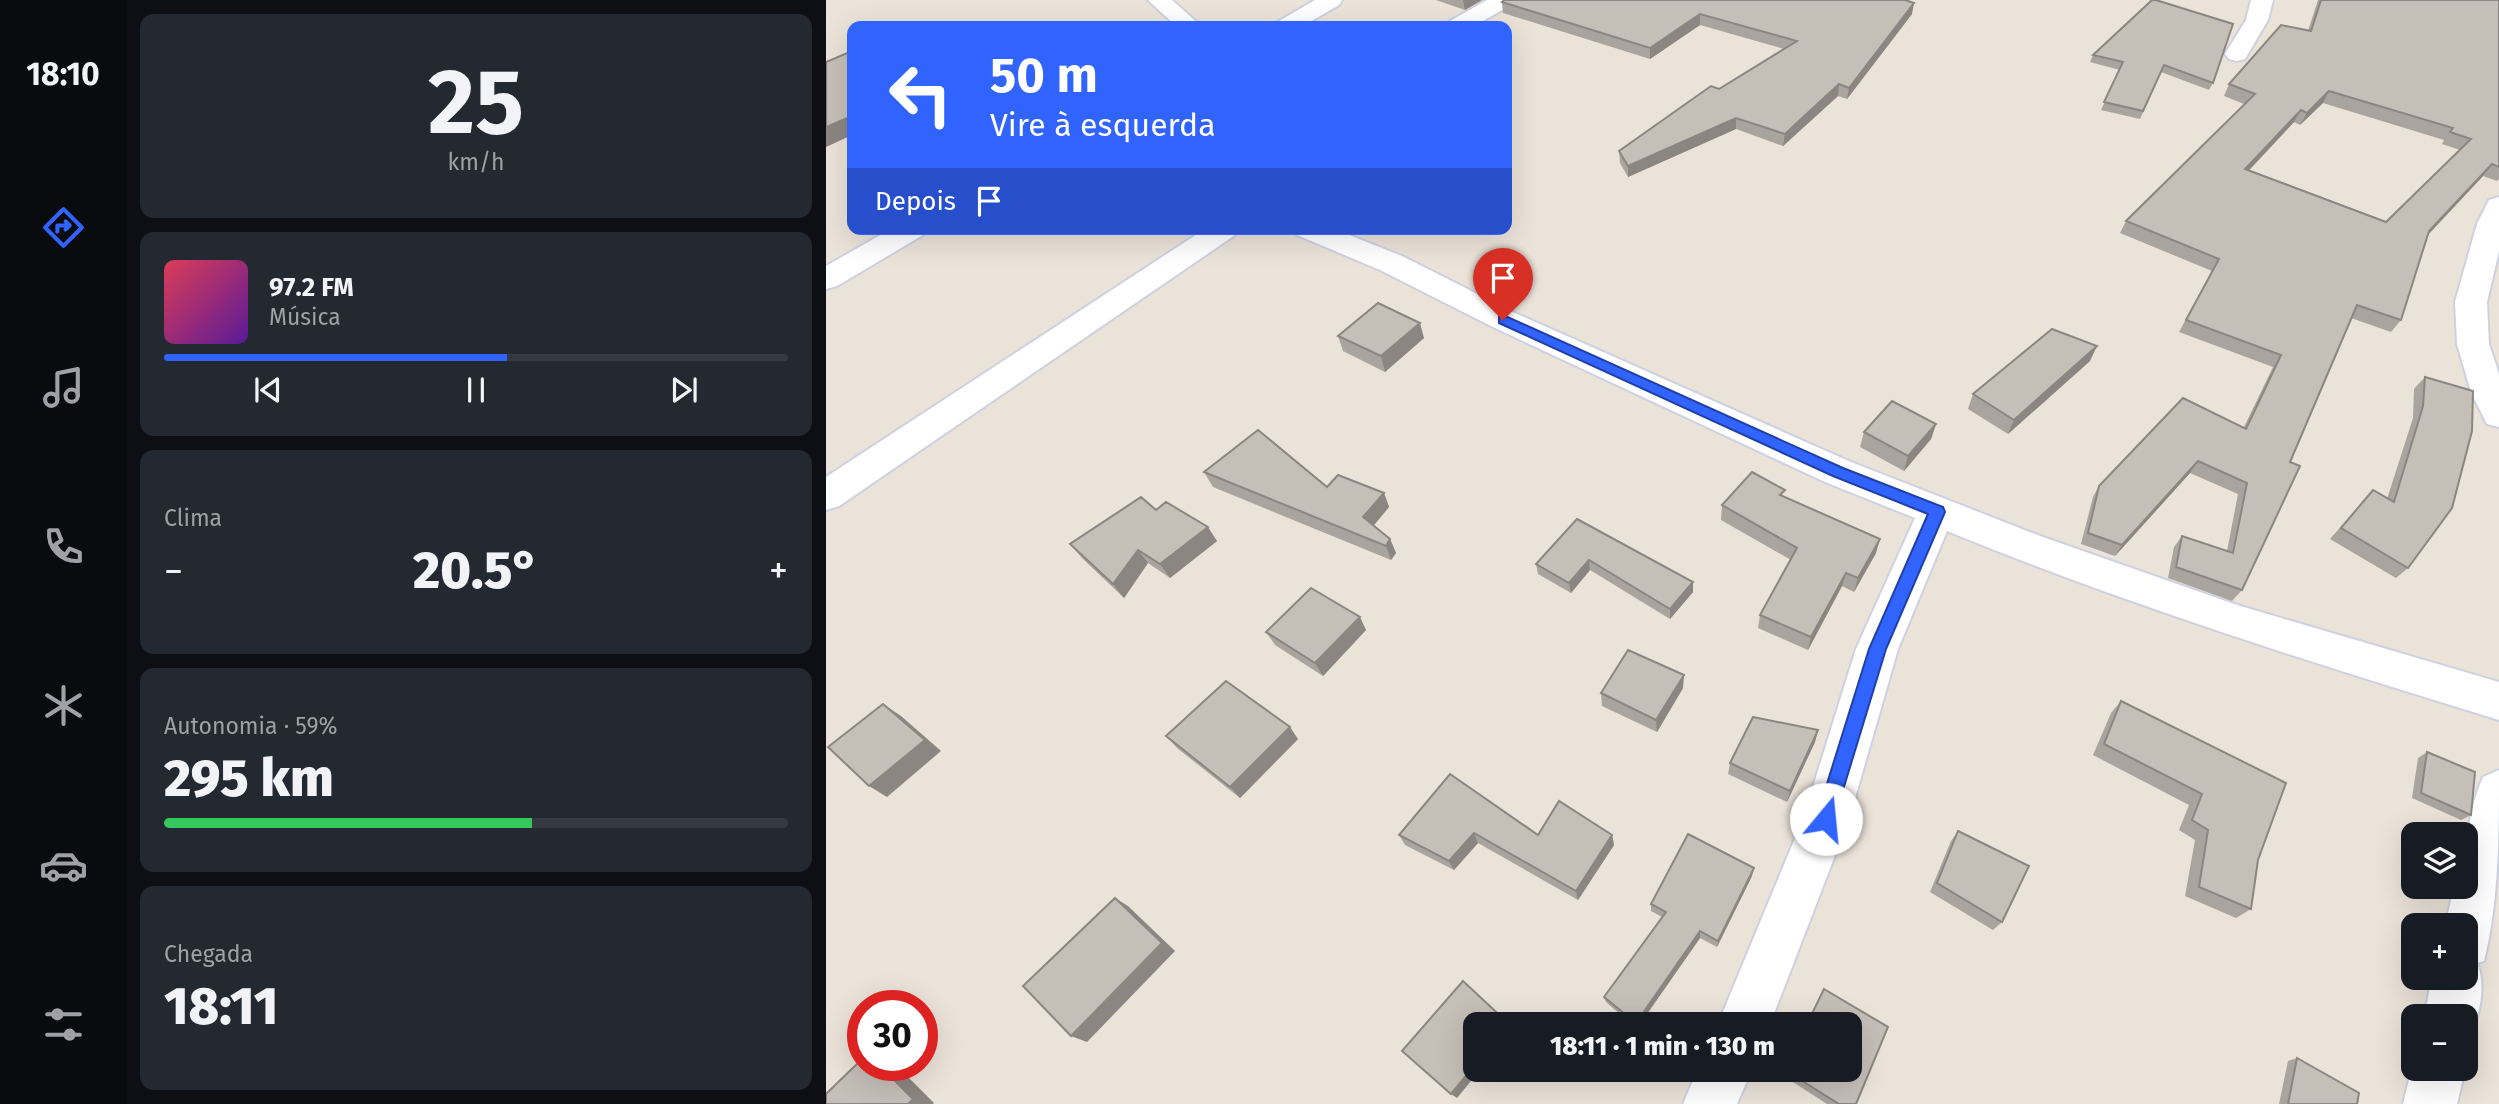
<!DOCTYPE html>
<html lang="pt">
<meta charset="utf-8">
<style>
:root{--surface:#171b24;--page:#242831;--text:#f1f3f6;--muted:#9ea1a6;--line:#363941;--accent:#3163ff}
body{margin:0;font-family:"Fira Sans",sans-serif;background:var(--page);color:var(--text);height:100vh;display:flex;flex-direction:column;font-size:26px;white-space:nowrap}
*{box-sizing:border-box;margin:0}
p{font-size:23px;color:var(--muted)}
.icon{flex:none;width:38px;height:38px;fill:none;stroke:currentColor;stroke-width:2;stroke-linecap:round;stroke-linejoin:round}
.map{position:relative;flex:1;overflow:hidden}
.panel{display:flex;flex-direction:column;gap:14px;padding:14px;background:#0d0f14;width:700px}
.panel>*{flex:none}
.top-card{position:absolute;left:21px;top:21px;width:665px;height:214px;border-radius:14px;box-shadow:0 7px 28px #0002;background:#3163ff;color:#fff;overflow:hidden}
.fabs{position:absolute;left:1575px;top:822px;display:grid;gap:14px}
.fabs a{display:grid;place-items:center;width:77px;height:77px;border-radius:14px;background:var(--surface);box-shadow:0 7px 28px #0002;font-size:35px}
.speed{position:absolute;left:21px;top:990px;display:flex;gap:14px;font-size:35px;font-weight:700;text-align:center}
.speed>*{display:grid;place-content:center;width:91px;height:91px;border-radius:50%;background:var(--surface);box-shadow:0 7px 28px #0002;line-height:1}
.speed .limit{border:10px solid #d22;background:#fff;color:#111}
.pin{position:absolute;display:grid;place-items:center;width:60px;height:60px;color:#fff;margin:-72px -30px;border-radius:50% 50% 50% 0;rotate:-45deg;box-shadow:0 0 7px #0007}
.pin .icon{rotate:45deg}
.me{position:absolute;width:77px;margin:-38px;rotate:17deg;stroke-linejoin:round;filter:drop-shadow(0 0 5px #0008)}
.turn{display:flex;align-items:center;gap:24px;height:147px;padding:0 28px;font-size:32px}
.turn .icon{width:91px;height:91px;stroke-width:2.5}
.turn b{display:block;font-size:49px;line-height:60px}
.then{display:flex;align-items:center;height:66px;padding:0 28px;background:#0003;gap:14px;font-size:26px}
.big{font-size:52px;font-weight:800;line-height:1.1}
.panel .card{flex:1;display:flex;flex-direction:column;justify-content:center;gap:10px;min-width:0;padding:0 24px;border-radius:14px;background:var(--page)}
.panel .dial{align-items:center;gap:0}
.dial b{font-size:91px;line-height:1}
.song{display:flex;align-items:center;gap:21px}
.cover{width:84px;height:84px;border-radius:10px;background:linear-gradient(135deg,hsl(350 70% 55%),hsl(270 70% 35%))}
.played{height:7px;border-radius:4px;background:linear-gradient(90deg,var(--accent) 55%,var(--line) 55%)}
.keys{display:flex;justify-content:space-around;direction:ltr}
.heat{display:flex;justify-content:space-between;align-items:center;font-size:38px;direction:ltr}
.charge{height:10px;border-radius:5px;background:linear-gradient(90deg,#34c759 59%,var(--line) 0)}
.trip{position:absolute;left:637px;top:1012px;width:399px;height:70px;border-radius:14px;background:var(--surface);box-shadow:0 7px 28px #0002;font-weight:800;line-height:70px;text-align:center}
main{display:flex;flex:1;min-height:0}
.menu{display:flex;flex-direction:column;width:126px;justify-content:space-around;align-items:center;background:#090b0e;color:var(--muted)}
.menu .icon{width:49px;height:49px}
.menu .active{color:var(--accent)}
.menu b{font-size:32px;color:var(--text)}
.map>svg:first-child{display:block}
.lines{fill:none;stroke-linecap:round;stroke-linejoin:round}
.minor-casing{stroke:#cdd2e2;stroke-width:4}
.minor{fill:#fff;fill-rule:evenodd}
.wall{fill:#aaa49e;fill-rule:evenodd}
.shaded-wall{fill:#8b8681}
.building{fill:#c6bfb8;stroke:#8b8681;stroke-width:2;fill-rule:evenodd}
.route{fill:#3163ff;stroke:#2040a6;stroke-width:2}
</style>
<main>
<nav class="menu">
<b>18:10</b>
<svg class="icon active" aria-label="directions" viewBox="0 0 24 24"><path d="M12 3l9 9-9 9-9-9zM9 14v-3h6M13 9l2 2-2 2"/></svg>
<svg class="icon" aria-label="music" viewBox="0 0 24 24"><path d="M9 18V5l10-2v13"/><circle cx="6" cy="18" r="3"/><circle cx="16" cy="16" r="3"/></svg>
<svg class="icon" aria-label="phone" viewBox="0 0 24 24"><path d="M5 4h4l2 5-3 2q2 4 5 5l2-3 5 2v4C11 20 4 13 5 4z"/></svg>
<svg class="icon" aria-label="climate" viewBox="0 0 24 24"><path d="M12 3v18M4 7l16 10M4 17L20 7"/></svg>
<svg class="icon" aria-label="car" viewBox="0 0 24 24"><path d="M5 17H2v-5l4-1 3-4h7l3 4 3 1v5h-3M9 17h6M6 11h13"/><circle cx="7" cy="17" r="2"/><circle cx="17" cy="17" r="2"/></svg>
<svg class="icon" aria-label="filters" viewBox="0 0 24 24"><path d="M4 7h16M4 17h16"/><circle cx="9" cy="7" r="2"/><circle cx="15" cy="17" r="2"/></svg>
</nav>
<section class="panel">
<div class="card dial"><b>25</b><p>km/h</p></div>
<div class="card">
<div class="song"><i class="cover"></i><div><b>97.2 FM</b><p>Música</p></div></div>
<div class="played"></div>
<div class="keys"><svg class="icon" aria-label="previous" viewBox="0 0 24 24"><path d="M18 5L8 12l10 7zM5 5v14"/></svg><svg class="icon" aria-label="pause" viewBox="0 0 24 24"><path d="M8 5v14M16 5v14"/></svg><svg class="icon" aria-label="next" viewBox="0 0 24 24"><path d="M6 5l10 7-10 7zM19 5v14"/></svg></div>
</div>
<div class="card"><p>Clima</p>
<div class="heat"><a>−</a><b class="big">20.5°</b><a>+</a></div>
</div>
<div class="card"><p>Autonomia · 59%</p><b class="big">295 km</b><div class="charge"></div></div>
<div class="card"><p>Chegada</p><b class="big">18:11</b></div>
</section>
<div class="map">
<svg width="1673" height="1104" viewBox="0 0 1673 1104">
<rect width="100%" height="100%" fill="#ebe2d8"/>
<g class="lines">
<g class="minor-casing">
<g id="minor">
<polygon points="322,0 346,0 375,26 350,26"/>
<polygon points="489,0 516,0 513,5 477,26 449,26 453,21"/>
<polygon points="661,0 688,0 685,5 648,26 620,26 624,21"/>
<polygon points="1425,0 1447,0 1442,20 1419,59 1411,61 1403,59 1399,54 1420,20"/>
<polygon points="1673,197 1673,251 1661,302 1663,344 1673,374 1673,427 1661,424 1645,392 1631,344 1629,302 1651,224 1663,200"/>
<polygon points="65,229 101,229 97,235 11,286 0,289 0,266"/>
<polygon points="379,229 413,229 409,235 13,506 0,510 0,477"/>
<path d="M467,229H508L576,256L689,313L1025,462L1214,536L1411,605L1673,682V720C1487,663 1302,605 1121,531L1072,649L1023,819L944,1024H892L977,819L1030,649L1089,518L999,482L667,327L554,270L471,235Z"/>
<path d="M1673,770C1673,833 1673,902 1658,961L1651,963C1660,983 1655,1020 1640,1037V1017H1598L1606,978H1640V926H1619L1628,887H1640C1640,848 1641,813 1657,777Z"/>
<polygon points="1587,1064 1587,1069 1639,1069 1631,1104 1577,1104"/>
<polygon points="872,1069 926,1069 911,1104 857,1104"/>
</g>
</g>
<use href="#minor" class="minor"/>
</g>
<g class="wall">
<polygon points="610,0 656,0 639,10"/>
<polygon points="1326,0 1387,83 1383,90 1335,72 1314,119 1275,110 1294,70 1264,62 1267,55"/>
<path d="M1492,0H1673V179L1671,181L1657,176L1602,235L1575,320L1565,332L1525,318L1464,462L1416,590L1406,601L1342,578L1348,547L1356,536L1401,551L1412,494L1364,473L1289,556L1255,544L1267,497L1273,486L1418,427L1447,367L1353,332L1386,271L1294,233L1300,221L1418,104L1398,96L1403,84L1482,31ZM1497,103L1618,140L1616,144L1634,150L1560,222L1423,170L1468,122L1474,125Z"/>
<polygon points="676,2 1086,14 1021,99 1012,96 957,146 910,129 802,177 794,163 793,151 958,49 874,25 824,59 677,13"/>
<polygon points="512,336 598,338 559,372 517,351"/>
<polygon points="1264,361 1182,434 1142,409 1147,394"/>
<polygon points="1599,377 1647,391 1582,568 1570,578 1504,539 1547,490 1561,499 1587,418 1588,389"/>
<polygon points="1110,424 1105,439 1078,471 1034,447 1038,432"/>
<polygon points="378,472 558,493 563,507 548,525 564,539 570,553 565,560 387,487"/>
<polygon points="958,497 1050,553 1028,592 1016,586 982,650 932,628 934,615 965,560 895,520 896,505"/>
<polygon points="330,510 391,541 344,578 322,563 298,598 256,558 244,544"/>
<polygon points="751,519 867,582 867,592 844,619 764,570 745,593 712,574 710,564"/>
<polygon points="540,630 497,676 449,645 440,632"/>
<polygon points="857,688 831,732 776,706 775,693"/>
<polygon points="1295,701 1432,860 1425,909 1410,918 1359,896 1369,840 1353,830 1363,805 1267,755 1285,713"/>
<polygon points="992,730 989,742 961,802 902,774 904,763"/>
<polygon points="340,736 472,739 414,798 351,748"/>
<polygon points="1601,752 1645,815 1635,820 1586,798 1592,758"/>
<polygon points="624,774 712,835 786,835 788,845 752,900 652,843 628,870 579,845 573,835"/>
<polygon points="1132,831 1176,922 1167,930 1104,892 1125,841"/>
<polygon points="926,876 891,947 874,938 814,1024 805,1024 780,1002 778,997 836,917 825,911 825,904"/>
<polygon points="998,989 1062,1027 1030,1104 1001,1104 956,1075 959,1069 1024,1069 1024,1024 980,1024"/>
<polygon points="1471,1058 1531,1104 1453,1104 1462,1061"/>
</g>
<g class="shaded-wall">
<polygon points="637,0 656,0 639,10"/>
<polygon points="1088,3 1086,14 1021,99 1023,88"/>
<polygon points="874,14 874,25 824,59 824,48"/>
<polygon points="1013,84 1012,96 957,146 959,134"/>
<polygon points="1503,91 1497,103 1474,125 1481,113"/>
<polygon points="1475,110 1468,122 1413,181 1419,169"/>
<polygon points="26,116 26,135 0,147 0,127"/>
<polygon points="910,118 910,129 802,177 802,166"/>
<polygon points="1666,164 1657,176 1594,243 1603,231"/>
<polygon points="594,323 598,338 559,372 555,356"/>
<polygon points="1271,346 1264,361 1182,434 1188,420"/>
<polygon points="1110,424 1105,439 1078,471 1082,456"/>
<polygon points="1372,461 1364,473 1289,556 1296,545"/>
<polygon points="558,493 563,507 543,531 537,517"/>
<polygon points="382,527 391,541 344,578 334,564"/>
<polygon points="564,539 570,553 565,560 560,546"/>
<polygon points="1054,539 1050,553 1028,592 1032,578"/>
<polygon points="312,550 322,563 298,598 287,584"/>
<polygon points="763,560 764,570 745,593 743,583"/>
<polygon points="1020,573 1016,586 982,650 985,637"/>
<polygon points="867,582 867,592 844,619 844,609"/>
<polygon points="534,617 540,630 497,676 489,663"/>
<polygon points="858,675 857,688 831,732 830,720"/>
<polygon points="57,704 75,716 115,751 61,797 43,786"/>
<polygon points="464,727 472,739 414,798 404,787"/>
<polygon points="992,730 989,742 961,802 964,791"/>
<polygon points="648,833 652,843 628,870 623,861"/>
<polygon points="786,835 788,845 752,900 750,891"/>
<polygon points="928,868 926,876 891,947 892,941"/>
<polygon points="289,898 302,906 349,951 261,1042 245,1036"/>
<polygon points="874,931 874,938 814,1024 810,1024"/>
<polygon points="649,1065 649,1069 655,1069 631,1098 625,1094"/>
<polygon points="54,1066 71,1066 108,1103 107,1104 82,1104"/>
</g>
<g class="building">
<polygon points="678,0 1079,0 1088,3 1023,88 1013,84 959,134 910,118 802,166 793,151 885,86 893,89 971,41 874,14 824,48 676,2"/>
<polygon points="1326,0 1330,0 1407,24 1387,83 1338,65 1317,111 1278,102 1297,62 1267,55"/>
<path d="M1495,0H1673V167L1666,164L1603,231L1575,320L1531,305L1464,462L1474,466L1416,590L1350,567L1356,536L1407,553L1421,483L1372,461L1296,545L1262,533L1273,486L1357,398L1420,429L1455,355L1360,320L1393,259L1300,221L1429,94L1403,84L1455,25L1485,31ZM1503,91L1627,128L1624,132L1645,139L1560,222L1419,169L1475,110L1481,113Z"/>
<polygon points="26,51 26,116 0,127 0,62"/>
<polygon points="552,303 594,323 555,356 512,336"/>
<polygon points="1226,329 1271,346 1188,420 1147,394"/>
<polygon points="1599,377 1647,391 1646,431 1626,508 1582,568 1515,528 1547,490 1568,502 1597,406"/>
<polygon points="1066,401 1110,424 1082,456 1038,432"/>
<polygon points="432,430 501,487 512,475 558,493 537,517 564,539 560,546 378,472"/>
<polygon points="926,472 959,490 954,495 1054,539 1032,578 1020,573 985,637 934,615 971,548 896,505"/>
<polygon points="315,497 330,510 340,502 382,527 334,564 312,550 287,584 244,544"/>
<polygon points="751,519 867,582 844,609 763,560 743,583 710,564"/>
<polygon points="485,588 534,617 489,663 440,632"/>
<polygon points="802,650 858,675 830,720 775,693"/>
<polygon points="400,681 464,727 404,787 340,736"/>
<polygon points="1295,701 1460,783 1432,860 1425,909 1373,887 1382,830 1366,820 1376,794 1278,744"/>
<polygon points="57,704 99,740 43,786 2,747"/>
<polygon points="927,717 992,730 964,791 904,763"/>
<polygon points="1601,752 1649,772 1645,815 1595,793"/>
<polygon points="624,774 712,835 733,801 786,835 750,891 648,833 623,861 573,835"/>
<polygon points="1132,831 1203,866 1176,922 1111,883"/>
<polygon points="862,834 928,868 892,941 874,931 810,1023 778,997 840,912 825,904"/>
<polygon points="289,898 336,943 245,1036 197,986"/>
<polygon points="637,981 683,1024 649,1024 649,1065 625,1094 576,1051"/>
<polygon points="998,989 1062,1027 1030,1104 1013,1104 959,1070 960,1069 1024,1069 1024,1024 981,1024"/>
<polygon points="37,1058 37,1066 54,1066 87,1099 82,1104 0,1104 0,1094"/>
<polygon points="1471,1058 1533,1093 1531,1104 1462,1104"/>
</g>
<polygon class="route" points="677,315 1017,468 1117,507 1119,512 1060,649 1006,826 1000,828 993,826 990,819 1043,649 1102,514 1007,476 673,323 673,316"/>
</svg>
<div class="fabs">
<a><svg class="icon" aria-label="layers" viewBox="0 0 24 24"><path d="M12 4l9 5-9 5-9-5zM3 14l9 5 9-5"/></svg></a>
<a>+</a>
<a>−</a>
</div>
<div class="speed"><div class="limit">30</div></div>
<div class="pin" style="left:677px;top:320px;background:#d93025"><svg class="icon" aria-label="arrive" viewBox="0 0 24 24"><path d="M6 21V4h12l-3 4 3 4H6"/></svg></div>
<svg class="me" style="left:1000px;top:819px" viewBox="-20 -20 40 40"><circle r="19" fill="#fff"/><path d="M0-13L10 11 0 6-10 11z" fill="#3163ff"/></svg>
<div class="trip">18:11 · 1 min · 130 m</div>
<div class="top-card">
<div class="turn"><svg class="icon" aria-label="left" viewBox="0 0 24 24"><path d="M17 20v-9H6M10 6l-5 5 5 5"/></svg><div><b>50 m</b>Vire à esquerda</div></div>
<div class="then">Depois<svg class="icon" aria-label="arrive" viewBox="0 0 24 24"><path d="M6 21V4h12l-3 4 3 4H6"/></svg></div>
</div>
</div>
</main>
